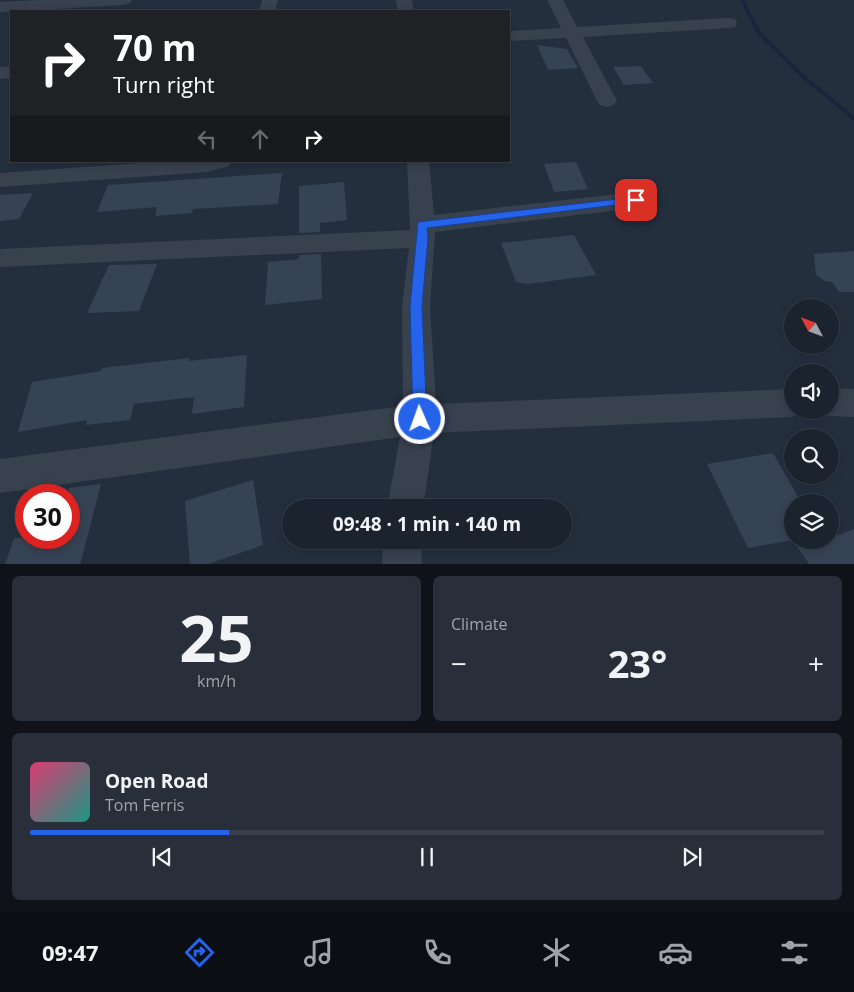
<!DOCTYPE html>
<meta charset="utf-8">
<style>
:root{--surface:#1b232e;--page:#282f3a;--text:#f1f3f6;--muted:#a0a4aa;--line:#39404a;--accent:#2563eb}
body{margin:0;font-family:"Open Sans",sans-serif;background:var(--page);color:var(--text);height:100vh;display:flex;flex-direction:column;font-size:19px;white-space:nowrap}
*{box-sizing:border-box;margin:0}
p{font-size:16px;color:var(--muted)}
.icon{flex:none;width:28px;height:28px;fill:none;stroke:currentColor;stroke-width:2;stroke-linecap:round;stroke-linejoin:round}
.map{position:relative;height:564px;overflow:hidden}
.panel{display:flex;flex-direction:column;gap:12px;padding:12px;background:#0f1319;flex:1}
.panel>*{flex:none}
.guide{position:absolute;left:10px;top:10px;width:500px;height:152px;border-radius:0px;box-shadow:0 2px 8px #0003,0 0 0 1px var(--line);background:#202124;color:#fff;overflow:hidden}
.needle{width:32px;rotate:311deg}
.controls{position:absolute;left:784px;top:299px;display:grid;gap:10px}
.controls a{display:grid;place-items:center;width:55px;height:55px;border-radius:50%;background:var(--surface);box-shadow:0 2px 8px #0003,0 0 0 1px var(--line);font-size:25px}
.speed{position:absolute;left:15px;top:484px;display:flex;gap:10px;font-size:25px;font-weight:700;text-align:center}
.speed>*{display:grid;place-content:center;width:65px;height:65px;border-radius:50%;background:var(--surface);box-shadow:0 2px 8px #0003,0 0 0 1px var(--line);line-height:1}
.speed .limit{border:8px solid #d22;background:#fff;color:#111}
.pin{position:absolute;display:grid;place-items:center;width:42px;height:42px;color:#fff;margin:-21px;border-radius:10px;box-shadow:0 2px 8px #0006}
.me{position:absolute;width:55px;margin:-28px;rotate:358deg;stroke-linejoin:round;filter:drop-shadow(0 0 4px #0008)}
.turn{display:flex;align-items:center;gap:18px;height:105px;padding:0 20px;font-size:22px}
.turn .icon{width:65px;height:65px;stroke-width:2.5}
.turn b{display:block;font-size:35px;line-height:42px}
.lanes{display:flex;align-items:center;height:48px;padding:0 20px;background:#0003;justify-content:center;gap:25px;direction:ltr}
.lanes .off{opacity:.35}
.big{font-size:38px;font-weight:700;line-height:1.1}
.panel .card{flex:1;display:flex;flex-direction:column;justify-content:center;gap:8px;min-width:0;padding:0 18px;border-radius:8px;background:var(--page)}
.panel .dial{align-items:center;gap:0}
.dial b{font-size:65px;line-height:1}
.song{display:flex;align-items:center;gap:15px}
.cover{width:60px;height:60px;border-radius:8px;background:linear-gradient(135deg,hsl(340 70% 55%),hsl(170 70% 35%))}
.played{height:5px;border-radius:2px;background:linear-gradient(90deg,var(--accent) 25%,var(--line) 25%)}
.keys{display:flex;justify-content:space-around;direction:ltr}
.heat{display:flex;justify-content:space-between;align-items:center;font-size:28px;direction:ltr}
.panel .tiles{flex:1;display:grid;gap:12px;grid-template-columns:1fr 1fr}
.card:last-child{grid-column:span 2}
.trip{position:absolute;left:282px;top:499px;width:290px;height:50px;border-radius:25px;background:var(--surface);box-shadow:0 2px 8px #0003,0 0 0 1px var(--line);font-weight:700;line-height:50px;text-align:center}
.dock{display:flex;height:80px;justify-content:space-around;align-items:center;background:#0b0e12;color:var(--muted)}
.dock .icon{width:35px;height:35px}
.dock .selected{color:var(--accent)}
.dock b{font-size:22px;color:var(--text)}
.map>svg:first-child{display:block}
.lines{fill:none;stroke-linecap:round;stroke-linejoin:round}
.stream{fill:#17263c;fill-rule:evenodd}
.building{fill:#364354}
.minor{fill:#38414e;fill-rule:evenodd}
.route{fill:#2563eb;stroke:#184099}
</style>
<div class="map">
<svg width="854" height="565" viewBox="0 0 854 565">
<rect width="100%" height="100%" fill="#242f3e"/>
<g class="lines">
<polygon class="stream" points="740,0 744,0 761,32 807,77 854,116 854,121 803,79 757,34"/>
</g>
<g class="building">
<polygon points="537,45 567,49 578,68 548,70"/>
<polygon points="641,66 653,83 624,85 613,67"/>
<polygon points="576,162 588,189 554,192 544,164"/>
<polygon points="282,173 278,204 193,209 192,213 155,216 157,207 97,212 108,185"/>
<polygon points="344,182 347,220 320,223 320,232 299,233 299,186"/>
<polygon points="33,193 19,219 0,221 0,195"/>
<polygon points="574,235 596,275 528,284 516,282 501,243"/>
<polygon points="854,251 854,292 839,292 832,282 825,281 816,275 814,254"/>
<polygon points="321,254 322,299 265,305 268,262 299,259 299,255"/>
<polygon points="157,264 139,311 87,313 109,265"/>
<polygon points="247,355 244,407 192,414 194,397 134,404 130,420 86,425 87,420 18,432 32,382 101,371 102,368 189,358 189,361"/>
<polygon points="773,453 801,502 792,502 792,540 823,541 854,529 854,565 810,565 792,540 748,548 707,464"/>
<polygon points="253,480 263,545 205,565 190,565 185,501"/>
<polygon points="101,484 80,565 5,565 14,538 69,538 69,488"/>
</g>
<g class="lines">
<g class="minor">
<polygon points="39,0 132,0 130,3 124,5 0,12 0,2"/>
<polygon points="262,0 278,0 275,11 259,11"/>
<polygon points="396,0 412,0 414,11 398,11"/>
<polygon points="547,0 563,0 577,27 729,18 735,19 737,23 735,27 729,28 583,37 617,101 614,105 607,107 600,105 597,101 566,38 509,41 509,31 561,28"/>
<polygon points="11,66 11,78 0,79 0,67"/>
<polygon points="171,161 232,161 229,166 207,172 0,187 0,173"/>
<polygon points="407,161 429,161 434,215 636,192 645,194 648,200 645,206 636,208 435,232 430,306 436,404 792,389 792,410 805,410 803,413 792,417 434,433 423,508 387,508 400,437 0,493 0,459 403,406 402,306 409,248 0,267 0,249 410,230"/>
<polygon points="830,388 854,389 854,417 830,416 819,412 818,410 830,410"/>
<polygon points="383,540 421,540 422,565 382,565"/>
</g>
</g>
<polygon class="route" points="636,197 641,200 640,202 427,228 428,238 422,306 427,419 425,424 420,426 415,424 413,419 410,306 418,222"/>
</svg>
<div class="controls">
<a><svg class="needle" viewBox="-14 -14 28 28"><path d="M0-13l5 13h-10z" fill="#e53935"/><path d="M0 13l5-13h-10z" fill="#a0a4aa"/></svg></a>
<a><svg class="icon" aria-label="sound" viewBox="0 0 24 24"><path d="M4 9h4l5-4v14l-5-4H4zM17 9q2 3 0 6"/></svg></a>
<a><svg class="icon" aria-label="search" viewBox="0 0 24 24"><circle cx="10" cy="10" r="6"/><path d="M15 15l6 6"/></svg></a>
<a><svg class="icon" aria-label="layers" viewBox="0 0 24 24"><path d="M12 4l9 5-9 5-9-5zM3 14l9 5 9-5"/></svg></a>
</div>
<div class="speed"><div class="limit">30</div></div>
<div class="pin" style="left:636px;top:200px;background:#d93025"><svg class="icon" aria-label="arrive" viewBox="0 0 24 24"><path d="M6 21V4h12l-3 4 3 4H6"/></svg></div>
<svg class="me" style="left:420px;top:419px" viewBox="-20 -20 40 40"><circle r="17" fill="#2563eb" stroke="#fff" stroke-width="3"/><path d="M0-11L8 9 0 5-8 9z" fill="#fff"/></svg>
<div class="trip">09:48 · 1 min · 140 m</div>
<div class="guide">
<div class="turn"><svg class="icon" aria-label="right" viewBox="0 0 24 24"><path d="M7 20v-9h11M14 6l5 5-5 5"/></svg><div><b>70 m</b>Turn right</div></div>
<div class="lanes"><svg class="icon off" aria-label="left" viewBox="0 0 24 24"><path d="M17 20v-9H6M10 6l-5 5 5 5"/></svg><svg class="icon off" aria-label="ahead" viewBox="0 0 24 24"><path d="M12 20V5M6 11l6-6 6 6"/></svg><svg class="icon" aria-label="right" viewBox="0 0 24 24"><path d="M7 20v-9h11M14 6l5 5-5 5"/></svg></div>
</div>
</div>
<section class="panel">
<div class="tiles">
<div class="card dial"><b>25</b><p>km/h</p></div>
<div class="card"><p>Climate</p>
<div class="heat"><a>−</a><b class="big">23°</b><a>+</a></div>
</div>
<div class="card">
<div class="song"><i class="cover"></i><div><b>Open Road</b><p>Tom Ferris</p></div></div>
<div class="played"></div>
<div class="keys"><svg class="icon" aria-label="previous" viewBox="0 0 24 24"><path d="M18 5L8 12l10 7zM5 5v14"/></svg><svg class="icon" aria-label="pause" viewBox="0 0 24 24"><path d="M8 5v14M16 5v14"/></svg><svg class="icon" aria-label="next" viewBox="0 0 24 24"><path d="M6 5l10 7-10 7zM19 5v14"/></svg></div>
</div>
</div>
</section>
<nav class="dock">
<b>09:47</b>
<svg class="icon selected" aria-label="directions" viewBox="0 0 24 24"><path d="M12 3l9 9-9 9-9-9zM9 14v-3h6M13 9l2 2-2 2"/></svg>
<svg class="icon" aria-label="music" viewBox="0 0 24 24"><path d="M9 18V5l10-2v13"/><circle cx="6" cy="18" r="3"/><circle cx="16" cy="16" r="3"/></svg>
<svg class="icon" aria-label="phone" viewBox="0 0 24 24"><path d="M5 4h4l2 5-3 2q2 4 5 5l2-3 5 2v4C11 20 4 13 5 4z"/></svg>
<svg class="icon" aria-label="climate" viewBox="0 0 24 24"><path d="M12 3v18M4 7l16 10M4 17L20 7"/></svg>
<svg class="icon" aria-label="car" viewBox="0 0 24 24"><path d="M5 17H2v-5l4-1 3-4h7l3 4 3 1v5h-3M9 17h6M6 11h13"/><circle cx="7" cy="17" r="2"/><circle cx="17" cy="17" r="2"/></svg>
<svg class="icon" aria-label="filters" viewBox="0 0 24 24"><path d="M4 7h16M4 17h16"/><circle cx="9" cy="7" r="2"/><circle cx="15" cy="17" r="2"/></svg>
</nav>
